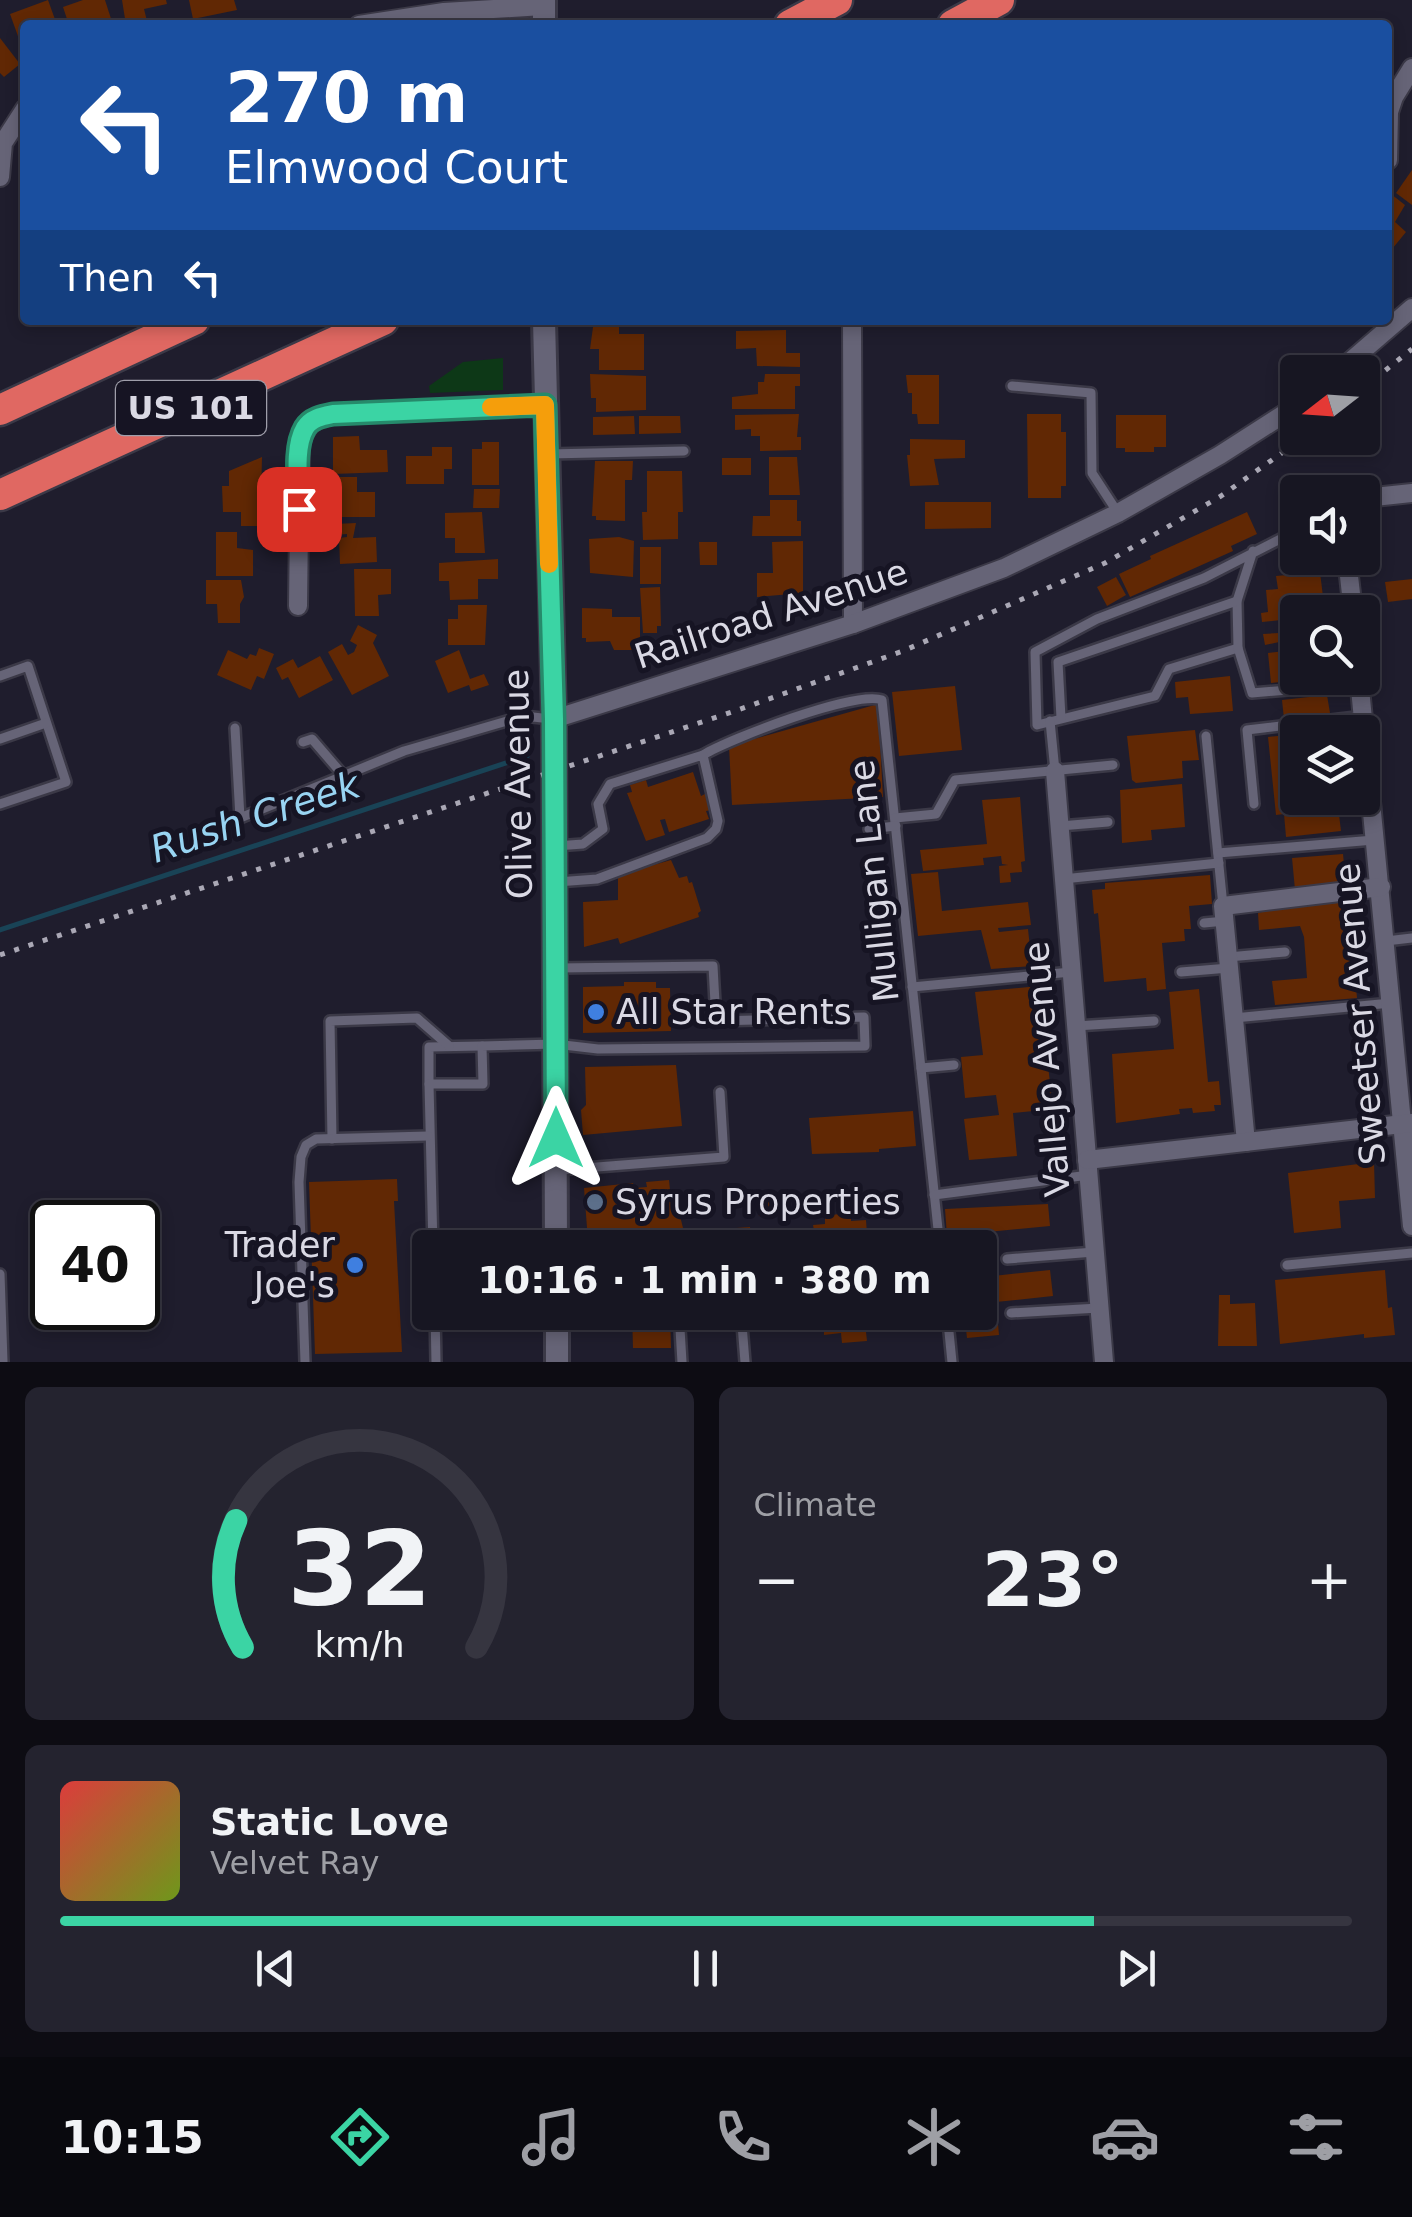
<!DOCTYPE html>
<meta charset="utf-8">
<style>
:root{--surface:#171622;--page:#24232f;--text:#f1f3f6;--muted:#9e9fa5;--line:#363540;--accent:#3bd4a4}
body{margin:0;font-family:"DejaVu Sans",sans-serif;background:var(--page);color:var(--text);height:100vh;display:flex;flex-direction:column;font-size:38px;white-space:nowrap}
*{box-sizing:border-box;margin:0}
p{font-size:32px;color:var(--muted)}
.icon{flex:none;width:55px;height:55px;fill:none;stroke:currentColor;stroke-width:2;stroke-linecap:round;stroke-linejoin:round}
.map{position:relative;height:1362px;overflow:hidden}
.side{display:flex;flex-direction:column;gap:25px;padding:25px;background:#0d0c13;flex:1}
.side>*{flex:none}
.banner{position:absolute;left:20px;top:20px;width:1372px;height:305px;border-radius:10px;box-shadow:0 5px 15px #0003,0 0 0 2px var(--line);background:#1a4fa0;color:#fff;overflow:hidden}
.needle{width:65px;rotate:253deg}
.fabs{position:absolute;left:1280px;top:355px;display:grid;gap:20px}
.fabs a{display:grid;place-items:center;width:100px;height:100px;border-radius:10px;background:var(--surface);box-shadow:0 5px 15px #0003,0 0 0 2px var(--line);font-size:50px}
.speed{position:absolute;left:30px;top:1200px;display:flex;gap:20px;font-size:50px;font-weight:700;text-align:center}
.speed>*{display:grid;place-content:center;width:130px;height:130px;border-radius:50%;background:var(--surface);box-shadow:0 5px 15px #0003,0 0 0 2px var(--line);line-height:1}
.speed .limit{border:5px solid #111;border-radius:15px;background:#fff;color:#111}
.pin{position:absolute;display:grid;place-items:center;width:85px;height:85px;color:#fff;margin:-42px;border-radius:20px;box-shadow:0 5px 15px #0006}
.me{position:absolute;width:110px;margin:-55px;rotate:0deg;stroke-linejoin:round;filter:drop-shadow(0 0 8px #0008)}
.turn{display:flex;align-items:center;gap:35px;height:210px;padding:0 40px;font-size:45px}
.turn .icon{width:130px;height:130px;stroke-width:2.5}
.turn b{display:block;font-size:70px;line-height:85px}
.then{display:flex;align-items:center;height:95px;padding:0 40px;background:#0003;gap:20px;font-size:38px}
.big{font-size:75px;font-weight:700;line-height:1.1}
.side .card{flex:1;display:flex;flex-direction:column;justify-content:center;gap:15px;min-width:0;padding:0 35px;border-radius:15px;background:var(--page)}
.side .dial{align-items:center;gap:0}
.dial svg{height:260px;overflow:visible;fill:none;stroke:var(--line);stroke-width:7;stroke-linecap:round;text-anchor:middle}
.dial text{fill:var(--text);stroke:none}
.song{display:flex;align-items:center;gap:30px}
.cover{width:120px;height:120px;border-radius:15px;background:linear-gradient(135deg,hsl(0 70% 55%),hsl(80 70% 35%))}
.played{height:10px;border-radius:5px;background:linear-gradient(90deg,var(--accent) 80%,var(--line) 80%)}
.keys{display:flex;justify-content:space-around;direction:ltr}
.heat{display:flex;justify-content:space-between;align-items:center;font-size:55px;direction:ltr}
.side .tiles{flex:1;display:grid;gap:25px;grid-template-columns:1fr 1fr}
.card:last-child{grid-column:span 2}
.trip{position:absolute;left:412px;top:1230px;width:585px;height:100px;border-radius:10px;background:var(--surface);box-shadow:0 5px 15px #0003,0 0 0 2px var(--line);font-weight:700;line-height:100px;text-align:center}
.menu{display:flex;height:160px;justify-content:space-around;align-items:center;background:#09090e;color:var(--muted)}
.menu .icon{width:70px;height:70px}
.menu .current{color:var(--accent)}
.menu b{font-size:45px;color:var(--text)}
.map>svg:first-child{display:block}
.green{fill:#0d3817}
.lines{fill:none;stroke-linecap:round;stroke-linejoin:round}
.stream{stroke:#194356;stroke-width:5}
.building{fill:#612804}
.service-casing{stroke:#3b3947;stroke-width:14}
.minor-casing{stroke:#3b3947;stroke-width:22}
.tertiary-casing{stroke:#3b3947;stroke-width:28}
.motorway-casing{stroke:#3b3947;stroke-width:35}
.service{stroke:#666477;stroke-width:9}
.minor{stroke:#666477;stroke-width:18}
.tertiary{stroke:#666477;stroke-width:22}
.motorway{stroke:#e06862;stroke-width:30}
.rail{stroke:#aaa8b5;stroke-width:5;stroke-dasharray:5 10;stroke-linecap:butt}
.route-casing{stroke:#268a6b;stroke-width:25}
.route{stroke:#3bd4a4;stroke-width:18}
.slow{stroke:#f59e0b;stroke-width:18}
.shop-dot{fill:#3f7fe0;stroke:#161423;stroke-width:4}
.service-dot{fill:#5c6f8a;stroke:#161423;stroke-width:4}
.labels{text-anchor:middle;stroke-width:10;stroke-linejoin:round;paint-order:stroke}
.shield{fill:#161423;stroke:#9f9eaa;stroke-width:2.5}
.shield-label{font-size:32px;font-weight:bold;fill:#dad9e4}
.street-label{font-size:35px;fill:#dad9e4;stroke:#161423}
.poi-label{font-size:35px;fill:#dad9e4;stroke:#161423;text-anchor:start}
.water-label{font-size:38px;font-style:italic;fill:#98d4f2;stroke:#161423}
</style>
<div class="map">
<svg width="1412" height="1362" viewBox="0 0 1412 1362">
<rect width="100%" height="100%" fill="#1f1d2d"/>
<polygon class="green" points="503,358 503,390 430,393 429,386 463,362"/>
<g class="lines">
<polyline class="stream" points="0,930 527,756"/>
</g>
<g class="building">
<polygon points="48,0 57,25 25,25 25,37 19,39 10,14"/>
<polygon points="83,0 105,0 113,25 69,25 63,7"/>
<polygon points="122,0 166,0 167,4 144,9 148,25 126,25"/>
<polygon points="189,0 234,0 237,10 193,19"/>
<polygon points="0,38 20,64 4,77 0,73"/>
<polygon points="1412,170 1412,205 1396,193"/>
<polygon points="1391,194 1405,205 1395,222 1406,232 1388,254 1388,198"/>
<polygon points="594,320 619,320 619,334 644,334 644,370 599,370 599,349 590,349"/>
<polygon points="786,330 786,353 800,353 800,367 757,366 756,348 736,349 736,331"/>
<polygon points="590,374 646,376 646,410 596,412 596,398 591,398"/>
<polygon points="765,374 800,374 800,386 795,386 795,409 732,409 732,397 758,394 758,382 764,382"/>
<polygon points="906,375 939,375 939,424 918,424 917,414 912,414 912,393 908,393"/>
<polygon points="799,414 797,437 801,437 801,450 760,451 760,436 751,436 751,429 735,430 735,415"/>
<polygon points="1027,414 1061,414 1061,432 1066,432 1066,486 1061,486 1061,498 1028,498"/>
<polygon points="1116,415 1166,415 1166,447 1154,447 1154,452 1125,452 1125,448 1116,448"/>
<polygon points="634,416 635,434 593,435 593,417"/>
<polygon points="639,416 680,416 681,433 639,434"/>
<polygon points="359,436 360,450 387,450 388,472 333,474 333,437"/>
<polygon points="910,439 965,440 965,458 934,459 939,485 910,486 907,455 910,455"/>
<polygon points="482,442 499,442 499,485 472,485 472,449 482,449"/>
<polygon points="432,447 452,447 452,469 444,469 444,484 406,484 406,456 432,456"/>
<polygon points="262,457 261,499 264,499 264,508 261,507 261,526 241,526 241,512 223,512 222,486 229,486 229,471"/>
<polygon points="769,457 797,457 800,495 769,495"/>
<rect x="722" y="458" width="29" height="17"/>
<polygon points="595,461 633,461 632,480 625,480 625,521 596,520 596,516 592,516"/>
<polygon points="647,471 682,471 683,512 678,512 678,539 643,540 642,512 647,512"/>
<polygon points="336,477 357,477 357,492 375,492 375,517 340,517"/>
<polygon points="474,489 500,489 499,508 473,508"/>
<polygon points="770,500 797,500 797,521 801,521 801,536 752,536 753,516 770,516"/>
<polygon points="925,502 991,502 991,528 925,529"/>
<polygon points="482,512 485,553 455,553 455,538 445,538 445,513"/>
<polygon points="1247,512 1257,534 1231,546 1233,551 1130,597 1119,574 1151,559 1150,556"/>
<polygon points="356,523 353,538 376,537 377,562 340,564 339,538 347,537 347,534 335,535 335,524"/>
<polygon points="216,532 237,532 237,548 253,550 253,576 216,576"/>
<polygon points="619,537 634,541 633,577 590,573 589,539"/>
<polygon points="803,541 803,593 757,597 757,573 773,573 772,542"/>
<polygon points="699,542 717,542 717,565 700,565"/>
<rect x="640" y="547" width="21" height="37"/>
<polygon points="498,559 498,579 478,579 478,599 450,600 449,581 439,581 439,563"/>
<polygon points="354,569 391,569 391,594 378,595 379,616 355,616"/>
<polygon points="1320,572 1324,605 1319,605 1320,612 1298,612 1298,680 1271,683 1268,653 1285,651 1284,641 1265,645 1263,634 1279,633 1282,629 1281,620 1262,622 1261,613 1268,612 1266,590 1278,589 1276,576"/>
<polygon points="1116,577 1126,595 1107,606 1097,587"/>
<polygon points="1412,579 1412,599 1388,602 1385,582"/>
<polygon points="206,580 241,580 244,597 240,604 240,623 218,623 217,604 206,604"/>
<polygon points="660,587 661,626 657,626 657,633 643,633 640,588"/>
<polygon points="458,605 487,605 485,645 448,645 448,619 458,619"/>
<polygon points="582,608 612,609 612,617 640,617 640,646 636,646 636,650 614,650 610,641 586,642 586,638 582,638"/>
<polygon points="358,625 377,635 373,643 389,676 352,695 328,652 342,644 348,655 354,652 357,645 350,641"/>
<polygon points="259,648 274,654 264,679 257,676 251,690 217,675 228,650 247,659 250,654 256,656"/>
<polygon points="459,650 470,679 484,674 489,685 471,691 469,685 448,693 435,661"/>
<polygon points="320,656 333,680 299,698 288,677 282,680 276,668 293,659 298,668"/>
<polygon points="1230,676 1233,711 1190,714 1188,697 1176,698 1175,682"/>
<polygon points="955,686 962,750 899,756 892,692"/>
<polygon points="1327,695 1330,713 1284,719 1282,700"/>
<polygon points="878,704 883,797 732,805 729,746"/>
<polygon points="1195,730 1199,760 1182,761 1183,778 1136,783 1132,780 1127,736"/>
<polygon points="1298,734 1298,798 1337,798 1341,831 1286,837 1284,814 1276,815 1268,737"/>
<polygon points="693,772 701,796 705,794 711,810 706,811 709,819 669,832 665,819 660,820 665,835 646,841 627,793 632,792 630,785 646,780 648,787"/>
<polygon points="1182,784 1185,827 1151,830 1152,840 1122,843 1120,790"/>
<polygon points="1020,797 1025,861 1021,862 1022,872 1010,873 1011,882 1000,883 999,866 1008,865 1002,864 1001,856 983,858 984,865 923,871 920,850 987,844 982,800"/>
<polygon points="1343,854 1346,886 1295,890 1292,858"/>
<polygon points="671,860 679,878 687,876 689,883 692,882 701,911 698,913 699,917 620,944 618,938 584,947 583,902 618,900 618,875"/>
<polygon points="938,872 942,911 1028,902 1031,925 998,928 999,932 1028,929 1032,966 991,969 981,930 918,936 911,874"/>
<polygon points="1210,875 1212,904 1189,906 1191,929 1184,929 1185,941 1162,943 1166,989 1147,991 1146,978 1104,982 1098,913 1094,914 1092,890 1105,889 1105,883"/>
<polygon points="1348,899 1357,998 1275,1005 1272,981 1307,978 1304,937 1300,926 1259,930 1258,913 1299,903"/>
<polygon points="624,982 656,982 656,988 670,988 671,1031 583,1033 583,987 624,986"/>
<polygon points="1039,986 1053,1109 1013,1113 1017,1156 969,1160 964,1119 999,1115 996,1095 965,1098 961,1057 983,1055 975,992"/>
<polygon points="1199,989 1208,1082 1219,1081 1221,1105 1214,1105 1215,1111 1193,1113 1192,1108 1179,1109 1180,1114 1116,1123 1112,1054 1174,1049 1169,992"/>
<polygon points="676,1065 682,1126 583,1135 581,1110 586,1105 585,1067"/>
<polygon points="913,1111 916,1146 879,1149 879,1152 812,1154 809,1118"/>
<polygon points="1374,1162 1375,1198 1339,1201 1341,1228 1294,1233 1288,1173"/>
<polygon points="397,1179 398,1201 394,1201 402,1352 315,1354 309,1182"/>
<polygon points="669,1180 671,1200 676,1200 684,1232 656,1235 655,1230 607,1234 607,1239 588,1241 584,1188 633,1183 634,1188 647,1187 646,1182"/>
<polygon points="776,1199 778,1214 759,1216 757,1201"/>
<polygon points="1048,1204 1050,1226 947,1236 945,1209"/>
<polygon points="846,1213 851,1216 851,1221 866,1220 868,1248 817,1248 813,1225 825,1224 825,1218 832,1218 832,1215"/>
<polygon points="750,1227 752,1248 709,1248 708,1230"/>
<polygon points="988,1237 993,1276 1050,1270 1053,1296 996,1302 999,1335 967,1338 964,1312 980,1312 980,1248 957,1248 956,1241"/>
<polygon points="645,1239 646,1248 596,1248 595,1245"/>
<polygon points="1385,1270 1388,1308 1392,1307 1395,1335 1364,1338 1364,1334 1280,1344 1275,1280"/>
<polygon points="1219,1295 1230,1295 1230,1304 1255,1303 1257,1346 1218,1346"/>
<polygon points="632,1312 670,1312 671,1348 633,1348"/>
<polygon points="824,1312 875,1312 877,1331 866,1332 867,1341 842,1343 841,1333 824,1335"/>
</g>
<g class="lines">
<g class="service-casing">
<g id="service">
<polyline points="1012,386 1091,393 1092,473 1118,513"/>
<polyline points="549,454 684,451"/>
<polyline points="1253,551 1237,601 1238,648 1169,669 1155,696 1037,725 1035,652 1097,619 1204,578 1298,530"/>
<polyline points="1238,648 1252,693 1360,684"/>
<polyline points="0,676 28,666 66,782 0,804"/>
<polyline points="1061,718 1058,662 1237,601"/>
<polyline points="1050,721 1055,771"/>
<polyline points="235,728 240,818 404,751 524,716 551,719"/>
<polyline points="1206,736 1223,906"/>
<polyline points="0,739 46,723"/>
<polyline points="303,742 312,739 343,775"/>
<path d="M703,755C729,739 856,690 882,700L940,1248"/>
<polyline points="1254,804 1247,730 1364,716"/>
<polyline points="895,818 936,814 955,780 1113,765"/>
<polyline points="1060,826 1108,822"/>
<polyline points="869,829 896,826"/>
<polyline points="556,846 583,844 603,829 598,804 610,784 703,755 718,821 716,829 707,838 597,879 557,882"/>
<polyline points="1218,853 1374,840"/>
<polyline points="1063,879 1219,863"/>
<polyline points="1204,923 1225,921"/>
<polyline points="1386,941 1412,938"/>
<polyline points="1228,957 1285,952"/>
<polyline points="1181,972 1229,968"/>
<polyline points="912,987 1071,972"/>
<polyline points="1234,1018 1391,1003"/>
<polyline points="1076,1026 1154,1021"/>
<polyline points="921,1068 954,1065"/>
<polyline points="429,1084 429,1047 482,1046"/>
<polyline points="332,1139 330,1021 417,1018 449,1046"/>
<polyline points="559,1170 724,1157 720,1092"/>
<polyline points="934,1195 1089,1175"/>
<polyline points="433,1248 429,1084 483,1084 482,1046 555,1044 598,1049 865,1046 864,1017 716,1021 713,966 558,968"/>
<polyline points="1007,1259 1094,1252"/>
<polyline points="1287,1265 1412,1253"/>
<polyline points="0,1274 3,1362"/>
<polyline points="435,1312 436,1362"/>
<polyline points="679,1312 682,1362"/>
<polyline points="741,1312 745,1362"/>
<polyline points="947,1312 952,1362"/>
<polyline points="1011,1313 1099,1308"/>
<polyline points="305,1362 299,1182 301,1157 306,1145 316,1139 428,1136"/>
</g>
</g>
<g class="minor-casing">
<g id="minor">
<polyline points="359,25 444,12 543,6"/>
<polyline points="1388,160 1389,112 1394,97 1412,68"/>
<polyline points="0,177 3,143 25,109"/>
<polyline points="852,320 853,624"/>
<polyline points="1338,372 1412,308"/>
<polyline points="1362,501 1374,497 1412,493"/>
<polyline points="1347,558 1353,612"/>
<path d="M298,606L300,444C306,424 313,419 333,414L545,405"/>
<polyline points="1359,678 1412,1226"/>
<polyline points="554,719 853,624 1004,568 1118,513 1220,455 1298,405"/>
<polyline points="1055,771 1104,1362"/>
<polyline points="1246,1142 1223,906 1381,887"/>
<polyline points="1087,1160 1412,1123"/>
</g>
</g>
<g class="tertiary-casing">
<g id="tertiary">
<polyline points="544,0 544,25"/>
<polyline points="544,320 554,719 556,1248"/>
<polyline points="557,1312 557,1362"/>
</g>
</g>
<g class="motorway-casing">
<g id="motorway">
<polyline points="790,25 837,0"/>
<polyline points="953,25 999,0"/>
<polyline points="0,410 194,320"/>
<polyline points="0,495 383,320"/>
</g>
</g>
<use href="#service" class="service"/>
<use href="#minor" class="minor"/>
<use href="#tertiary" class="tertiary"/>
<use href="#motorway" class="motorway"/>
<g class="rail">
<polyline points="1362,389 1412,349"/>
<polyline points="0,955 735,711 903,651 1105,563 1221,496 1303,438"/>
</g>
</g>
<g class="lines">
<g class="route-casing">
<path id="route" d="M299,509C299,486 293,448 305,428C311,418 323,416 333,414L545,405L554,719L556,1138"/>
</g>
<use href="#route" class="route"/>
<polyline class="slow" points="491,407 545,405 549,564"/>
</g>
<g class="shop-dot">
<circle cx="596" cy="1012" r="10"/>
<circle cx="355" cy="1265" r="10"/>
</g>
<circle class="service-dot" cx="595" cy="1202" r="10"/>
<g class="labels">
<rect class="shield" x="116" y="381" width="150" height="54" rx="8"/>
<g class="shield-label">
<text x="191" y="419">US 101</text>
</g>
<g class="street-label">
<text transform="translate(771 614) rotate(-18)" y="12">Railroad Avenue</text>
<text transform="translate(518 784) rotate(-91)" y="12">Olive Avenue</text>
<text transform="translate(874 881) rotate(-96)" y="12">Mulligan Lane</text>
<text transform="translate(1360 1014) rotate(-95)" y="12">Sweetser Avenue</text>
<text transform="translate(1047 1069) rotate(-95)" y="12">Vallejo Avenue</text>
</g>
<g class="poi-label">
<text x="616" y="1024">All Star Rents</text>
<text x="615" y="1214">Syrus Properties</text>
<text x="335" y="1257" text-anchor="end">Trader<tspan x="335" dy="40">Joe's</tspan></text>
</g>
<g class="water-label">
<text transform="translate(255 817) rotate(-18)" y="13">Rush Creek</text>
</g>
</g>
</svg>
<div class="fabs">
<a><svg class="needle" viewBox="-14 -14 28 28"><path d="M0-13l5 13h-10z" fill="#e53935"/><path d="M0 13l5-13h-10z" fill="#9e9fa5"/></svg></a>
<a><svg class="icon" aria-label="sound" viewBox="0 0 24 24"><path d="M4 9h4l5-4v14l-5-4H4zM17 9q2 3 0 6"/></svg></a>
<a><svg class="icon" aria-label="search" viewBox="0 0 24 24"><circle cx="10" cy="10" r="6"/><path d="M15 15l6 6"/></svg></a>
<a><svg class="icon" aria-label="layers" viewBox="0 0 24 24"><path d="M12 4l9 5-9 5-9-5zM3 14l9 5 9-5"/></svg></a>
</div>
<div class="speed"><div class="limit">40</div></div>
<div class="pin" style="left:299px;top:509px;background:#d93025"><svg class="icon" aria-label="arrive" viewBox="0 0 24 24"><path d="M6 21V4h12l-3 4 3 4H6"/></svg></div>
<svg class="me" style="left:556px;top:1138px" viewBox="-20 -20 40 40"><path d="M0-17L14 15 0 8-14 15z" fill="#3bd4a4" stroke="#fff" stroke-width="4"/></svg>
<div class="trip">10:16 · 1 min · 380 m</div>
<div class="banner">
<div class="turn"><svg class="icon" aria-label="left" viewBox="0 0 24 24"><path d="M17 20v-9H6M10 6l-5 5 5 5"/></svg><div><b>270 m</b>Elmwood Court</div></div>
<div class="then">Then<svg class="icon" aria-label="left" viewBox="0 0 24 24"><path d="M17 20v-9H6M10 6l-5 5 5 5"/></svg></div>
</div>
</div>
<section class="side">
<div class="tiles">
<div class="card dial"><svg viewBox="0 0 100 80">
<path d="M14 69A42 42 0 1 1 86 69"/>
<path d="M14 69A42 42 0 0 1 12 30" stroke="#3bd4a4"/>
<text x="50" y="56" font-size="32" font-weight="700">32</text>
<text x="50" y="72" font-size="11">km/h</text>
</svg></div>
<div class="card"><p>Climate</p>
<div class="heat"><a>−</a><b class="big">23°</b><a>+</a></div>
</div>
<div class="card">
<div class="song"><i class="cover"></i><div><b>Static Love</b><p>Velvet Ray</p></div></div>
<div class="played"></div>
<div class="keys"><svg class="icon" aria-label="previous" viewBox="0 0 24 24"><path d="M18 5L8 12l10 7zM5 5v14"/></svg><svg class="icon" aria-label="pause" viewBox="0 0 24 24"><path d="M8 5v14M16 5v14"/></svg><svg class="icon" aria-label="next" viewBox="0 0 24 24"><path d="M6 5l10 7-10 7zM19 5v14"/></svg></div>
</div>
</div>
</section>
<nav class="menu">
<b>10:15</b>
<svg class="icon current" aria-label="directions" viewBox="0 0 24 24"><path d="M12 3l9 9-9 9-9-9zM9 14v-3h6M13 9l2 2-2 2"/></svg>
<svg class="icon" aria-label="music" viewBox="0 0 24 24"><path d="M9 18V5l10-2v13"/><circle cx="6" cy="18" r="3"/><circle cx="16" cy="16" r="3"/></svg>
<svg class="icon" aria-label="phone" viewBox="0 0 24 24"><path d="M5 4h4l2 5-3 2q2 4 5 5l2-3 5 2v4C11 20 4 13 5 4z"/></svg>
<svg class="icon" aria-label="climate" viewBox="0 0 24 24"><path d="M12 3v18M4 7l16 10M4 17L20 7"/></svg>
<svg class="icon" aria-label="car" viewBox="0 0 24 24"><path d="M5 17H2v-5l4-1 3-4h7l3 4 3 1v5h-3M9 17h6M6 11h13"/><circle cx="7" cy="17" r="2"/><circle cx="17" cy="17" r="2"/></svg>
<svg class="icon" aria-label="filters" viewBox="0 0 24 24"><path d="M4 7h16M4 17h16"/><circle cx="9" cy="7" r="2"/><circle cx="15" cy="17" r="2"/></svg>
</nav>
